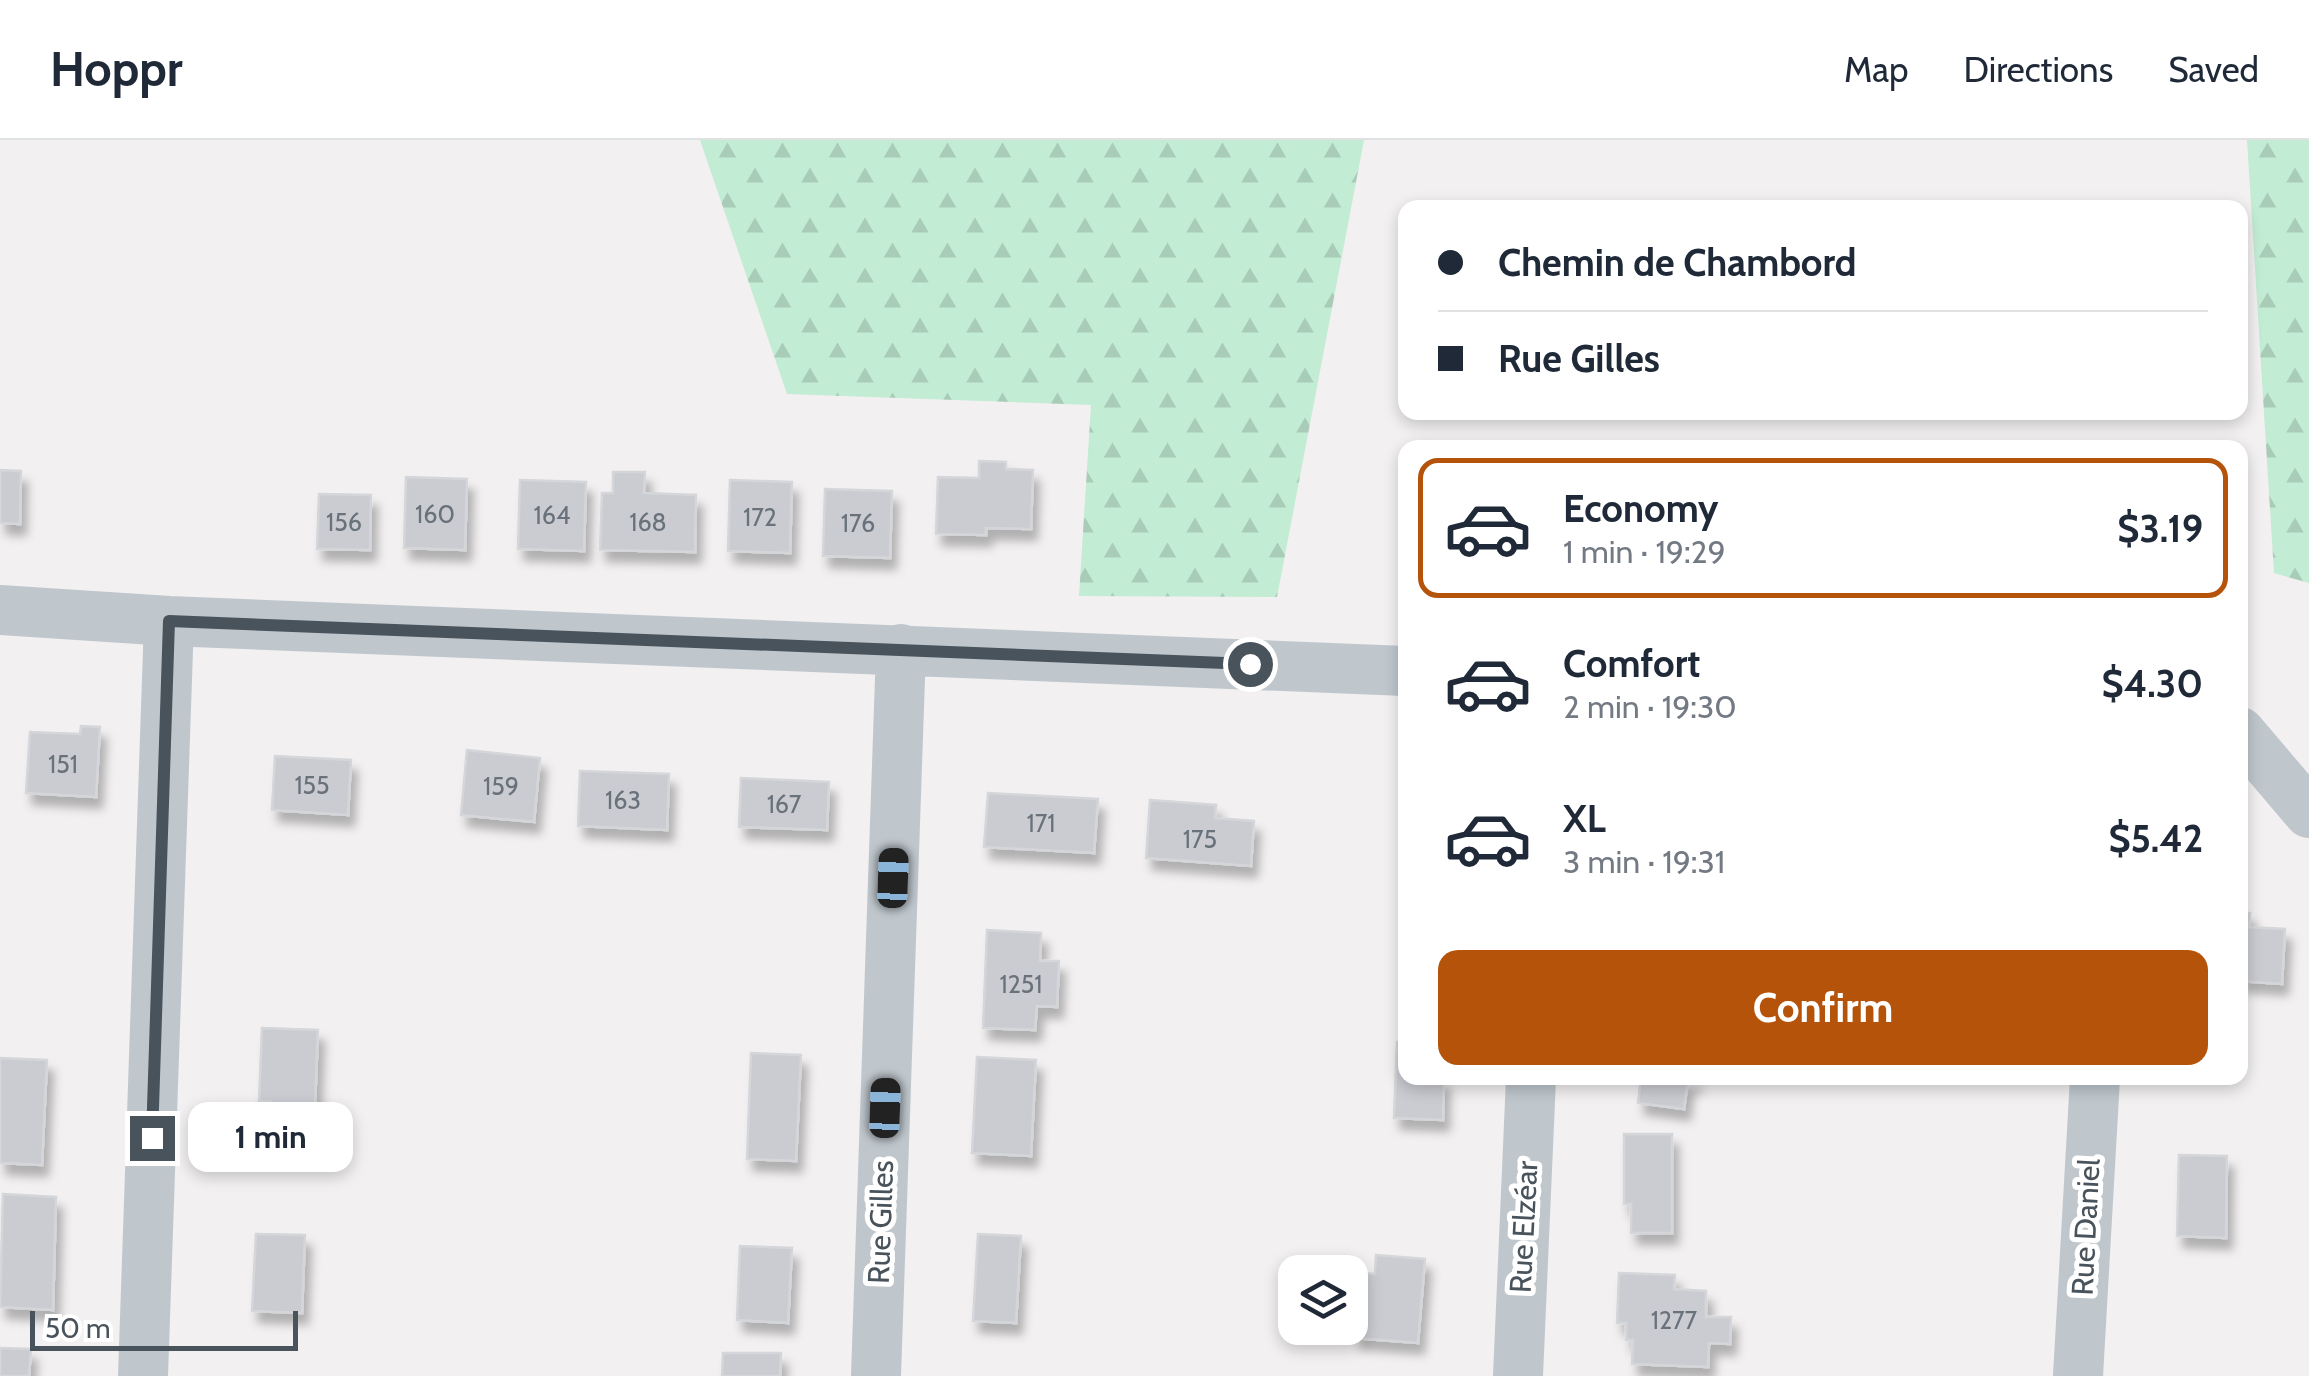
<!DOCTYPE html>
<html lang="en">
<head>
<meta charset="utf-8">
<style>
	:root { --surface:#fff; --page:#f6f6f7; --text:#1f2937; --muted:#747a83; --line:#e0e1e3; --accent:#b45309 }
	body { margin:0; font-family:Cabin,sans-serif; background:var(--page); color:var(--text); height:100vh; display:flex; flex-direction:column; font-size:38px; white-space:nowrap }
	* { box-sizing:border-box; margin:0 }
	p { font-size:32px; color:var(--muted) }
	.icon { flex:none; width:55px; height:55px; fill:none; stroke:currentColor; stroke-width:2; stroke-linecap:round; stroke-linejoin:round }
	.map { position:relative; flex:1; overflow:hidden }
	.side { position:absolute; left:1398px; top:300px; width:850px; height:645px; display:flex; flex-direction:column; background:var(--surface); border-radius:20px; box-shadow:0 5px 15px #0003 }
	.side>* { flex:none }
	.guide { position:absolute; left:1398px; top:60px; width:850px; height:220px; border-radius:20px; box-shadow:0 5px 15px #0003; display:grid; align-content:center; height:220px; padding:0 40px; background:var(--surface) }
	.controls { position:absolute; left:1278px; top:1115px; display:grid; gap:20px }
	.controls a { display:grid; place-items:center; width:90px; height:90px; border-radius:20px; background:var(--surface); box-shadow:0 5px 15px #0003; font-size:50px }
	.scale { position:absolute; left:30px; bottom:25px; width:268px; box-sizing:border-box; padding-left:10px; border:5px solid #49535c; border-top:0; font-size:28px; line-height:35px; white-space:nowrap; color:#49535c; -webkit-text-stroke:8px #fff; paint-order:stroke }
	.end { position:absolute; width:45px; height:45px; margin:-22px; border:12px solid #49535c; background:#fff; box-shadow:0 0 0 5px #fff }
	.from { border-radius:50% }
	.bubble { position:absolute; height:70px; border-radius:20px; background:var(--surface); box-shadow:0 5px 15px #0003; font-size:32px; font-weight:700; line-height:70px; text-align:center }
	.car { position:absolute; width:30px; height:60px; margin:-30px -15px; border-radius:12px; box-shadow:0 0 8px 2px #0007; background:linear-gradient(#222 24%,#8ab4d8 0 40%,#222 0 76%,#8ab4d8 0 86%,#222 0) }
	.guide b { display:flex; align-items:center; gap:35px; height:95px; font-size:38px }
	.guide b+b { border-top:2px solid var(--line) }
	.guide i { width:25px; height:25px; background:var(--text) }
	ul { padding:18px 0 0; list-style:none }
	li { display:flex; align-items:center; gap:30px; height:140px; margin:0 20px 15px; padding:0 20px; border:5px solid transparent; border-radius:20px }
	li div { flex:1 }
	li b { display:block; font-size:38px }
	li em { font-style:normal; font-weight:700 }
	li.selected { border-color:var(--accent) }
	li>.icon { width:90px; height:90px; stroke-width:1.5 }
	.cta { display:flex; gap:20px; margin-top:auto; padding:20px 40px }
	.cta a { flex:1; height:115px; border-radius:20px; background:var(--accent); color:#fff; font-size:40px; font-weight:700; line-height:115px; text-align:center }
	header { display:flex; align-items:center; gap:60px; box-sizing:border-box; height:140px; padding:0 50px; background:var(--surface); border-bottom:2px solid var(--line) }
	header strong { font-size:48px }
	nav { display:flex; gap:55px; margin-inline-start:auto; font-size:35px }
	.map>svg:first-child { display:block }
	.forest { fill:url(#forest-firs) }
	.building { fill:#caccd2; stroke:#d4d6da; stroke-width:2.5; filter:url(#shadow) }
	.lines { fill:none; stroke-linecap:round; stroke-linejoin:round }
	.minor { stroke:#bfc7cd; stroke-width:50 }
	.route { stroke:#49535c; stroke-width:12 }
	.labels { text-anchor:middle; stroke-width:10; stroke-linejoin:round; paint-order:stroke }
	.number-label { font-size:25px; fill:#69717a }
	.street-label { font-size:30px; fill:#49535c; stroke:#fff }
</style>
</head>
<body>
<header>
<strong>Hoppr</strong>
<nav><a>Map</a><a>Directions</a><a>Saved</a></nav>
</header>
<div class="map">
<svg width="2309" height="1236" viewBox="0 0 2309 1236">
	<defs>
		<pattern id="forest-firs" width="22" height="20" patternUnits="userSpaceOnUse" patternTransform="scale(2.5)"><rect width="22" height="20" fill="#c2ecd3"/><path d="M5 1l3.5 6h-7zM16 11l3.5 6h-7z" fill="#a8ccb8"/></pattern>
		<filter id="shadow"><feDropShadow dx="6" dy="11" stdDeviation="5" flood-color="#0004"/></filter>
	</defs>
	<rect width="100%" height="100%" fill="#f2f0f0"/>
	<path class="forest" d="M 700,0 L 1364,0 L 1277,457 L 1079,456 L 1091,265 L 787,254 Z
		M 2247,0 L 2309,0 L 2309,443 L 2274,433 Z"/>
	<path class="building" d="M 979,321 L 1006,322 L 1006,329 L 1033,330 L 1031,389 L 986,388 L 986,395 L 936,394 L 938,337 L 979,338 Z
		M 0,330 L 21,331 L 20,384 L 0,383 Z
		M 613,332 L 645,332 L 644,353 L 696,355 L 695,412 L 600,410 L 602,353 L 613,353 Z
		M 406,337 L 467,339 L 465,410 L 404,408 Z
		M 520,340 L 586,342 L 584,411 L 518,409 Z
		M 730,340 L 792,342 L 790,413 L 728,411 Z
		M 825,349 L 892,351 L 890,418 L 823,416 Z
		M 319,354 L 371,355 L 370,410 L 317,409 Z
		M 81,586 L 100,587 L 96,657 L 26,653 L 30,592 L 80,594 Z
		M 467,610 L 540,618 L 534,682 L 461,675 Z
		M 275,616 L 351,620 L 348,675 L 272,670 Z
		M 580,631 L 669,634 L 667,690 L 578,686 Z
		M 741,638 L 829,642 L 827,690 L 739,687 Z
		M 988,653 L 1098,659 L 1094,713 L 984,707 Z
		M 1150,660 L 1216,665 L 1215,678 L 1254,681 L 1251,726 L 1146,718 Z
		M 2240,772 L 2250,773 L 2249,787 L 2285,789 L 2282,844 L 2240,841 Z
		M 987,790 L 1041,793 L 1040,821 L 1059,821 L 1057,867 L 1037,866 L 1035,890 L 983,888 Z
		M 262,888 L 318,890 L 314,990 L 270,989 L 271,962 L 259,961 Z
		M 1397,902 L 1405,902 L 1405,938 L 1444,938 L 1443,980 L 1394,978 Z
		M 751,913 L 801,915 L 796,1021 L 747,1019 Z
		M 977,917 L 1036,920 L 1031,1016 L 972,1013 Z
		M 0,918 L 47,920 L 42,1025 L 0,1023 Z
		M 1641,938 L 1696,938 L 1696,941 L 1688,940 L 1684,969 L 1638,963 Z
		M 1624,994 L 1672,994 L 1672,1093 L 1631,1093 L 1631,1064 L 1624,1064 Z
		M 2179,1015 L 2227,1016 L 2226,1098 L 2177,1096 Z
		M 3,1054 L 56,1057 L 53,1170 L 0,1167 Z
		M 256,1094 L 305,1095 L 302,1173 L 252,1171 Z
		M 978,1094 L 1021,1096 L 1016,1183 L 973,1181 Z
		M 740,1106 L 792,1108 L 788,1183 L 737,1180 Z
		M 1376,1115 L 1425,1119 L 1418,1203 L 1354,1198 L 1360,1133 L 1375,1134 Z
		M 1619,1133 L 1675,1135 L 1674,1149 L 1706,1151 L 1706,1177 L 1731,1177 L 1730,1204 L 1709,1203 L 1708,1227 L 1632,1224 L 1633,1200 L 1626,1200 L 1626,1183 L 1617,1183 Z
		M 0,1208 L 31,1209 L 29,1236 L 0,1236 Z
		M 723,1213 L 781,1213 L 780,1236 L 722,1236 Z"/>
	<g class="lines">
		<path class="minor" d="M 0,470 L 169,481 L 1405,531
			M 2240,592 L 2309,673
			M 143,1236 L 169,481
			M 876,1236 L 901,509
			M 1518,1236 L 1531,938
			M 2078,1236 L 2095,938"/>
	</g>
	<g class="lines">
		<path class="route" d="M 152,998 L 169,481 L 1250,524"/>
	</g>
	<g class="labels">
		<g class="number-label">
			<text x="435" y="383">160</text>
			<text x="552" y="384">164</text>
			<text x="760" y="386">172</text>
			<text x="344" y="391">156</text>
			<text x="648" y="391">168</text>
			<text x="858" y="392">176</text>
			<text x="63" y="633">151</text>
			<text x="312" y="654">155</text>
			<text x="501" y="655">159</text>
			<text x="623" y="669">163</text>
			<text x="784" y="673">167</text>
			<text x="1041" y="692">171</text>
			<text x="1200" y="708">175</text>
			<text x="1021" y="853">1251</text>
			<text x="1674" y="1189">1277</text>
		</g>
		<g class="street-label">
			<text transform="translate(881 1082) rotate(-88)" y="10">Rue Gilles</text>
			<text transform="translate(1524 1087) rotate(-87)" y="10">Rue Elzéar</text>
			<text transform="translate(2086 1087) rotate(-87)" y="10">Rue Daniel</text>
		</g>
	</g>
</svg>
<div class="controls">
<a><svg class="icon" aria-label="layers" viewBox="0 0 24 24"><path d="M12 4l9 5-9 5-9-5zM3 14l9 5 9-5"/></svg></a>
</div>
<div class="scale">50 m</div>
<i class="end from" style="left:1250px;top:524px"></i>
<i class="end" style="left:152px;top:998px"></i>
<div class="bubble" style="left:188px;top:962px;width:165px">1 min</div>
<i class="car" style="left:893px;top:738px;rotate:2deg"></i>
<i class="car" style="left:885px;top:968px;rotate:2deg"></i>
<div class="guide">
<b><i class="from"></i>Chemin de Chambord</b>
<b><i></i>Rue Gilles</b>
</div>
<section class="side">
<ul>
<li class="selected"><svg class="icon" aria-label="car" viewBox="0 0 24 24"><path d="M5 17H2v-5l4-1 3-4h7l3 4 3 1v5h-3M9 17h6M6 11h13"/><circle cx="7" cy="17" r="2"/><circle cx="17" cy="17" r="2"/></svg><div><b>Economy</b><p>1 min · 19:29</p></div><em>$3.19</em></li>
<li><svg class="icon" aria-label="car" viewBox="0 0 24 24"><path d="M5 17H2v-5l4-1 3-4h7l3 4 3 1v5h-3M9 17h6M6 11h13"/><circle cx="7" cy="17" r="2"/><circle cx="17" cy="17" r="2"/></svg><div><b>Comfort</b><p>2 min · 19:30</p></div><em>$4.30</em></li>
<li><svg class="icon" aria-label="car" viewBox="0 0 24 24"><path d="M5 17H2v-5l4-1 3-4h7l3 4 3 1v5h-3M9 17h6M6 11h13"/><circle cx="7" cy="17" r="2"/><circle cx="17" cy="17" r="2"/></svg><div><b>XL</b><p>3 min · 19:31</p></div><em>$5.42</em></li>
</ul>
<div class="cta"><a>Confirm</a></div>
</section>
</div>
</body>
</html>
